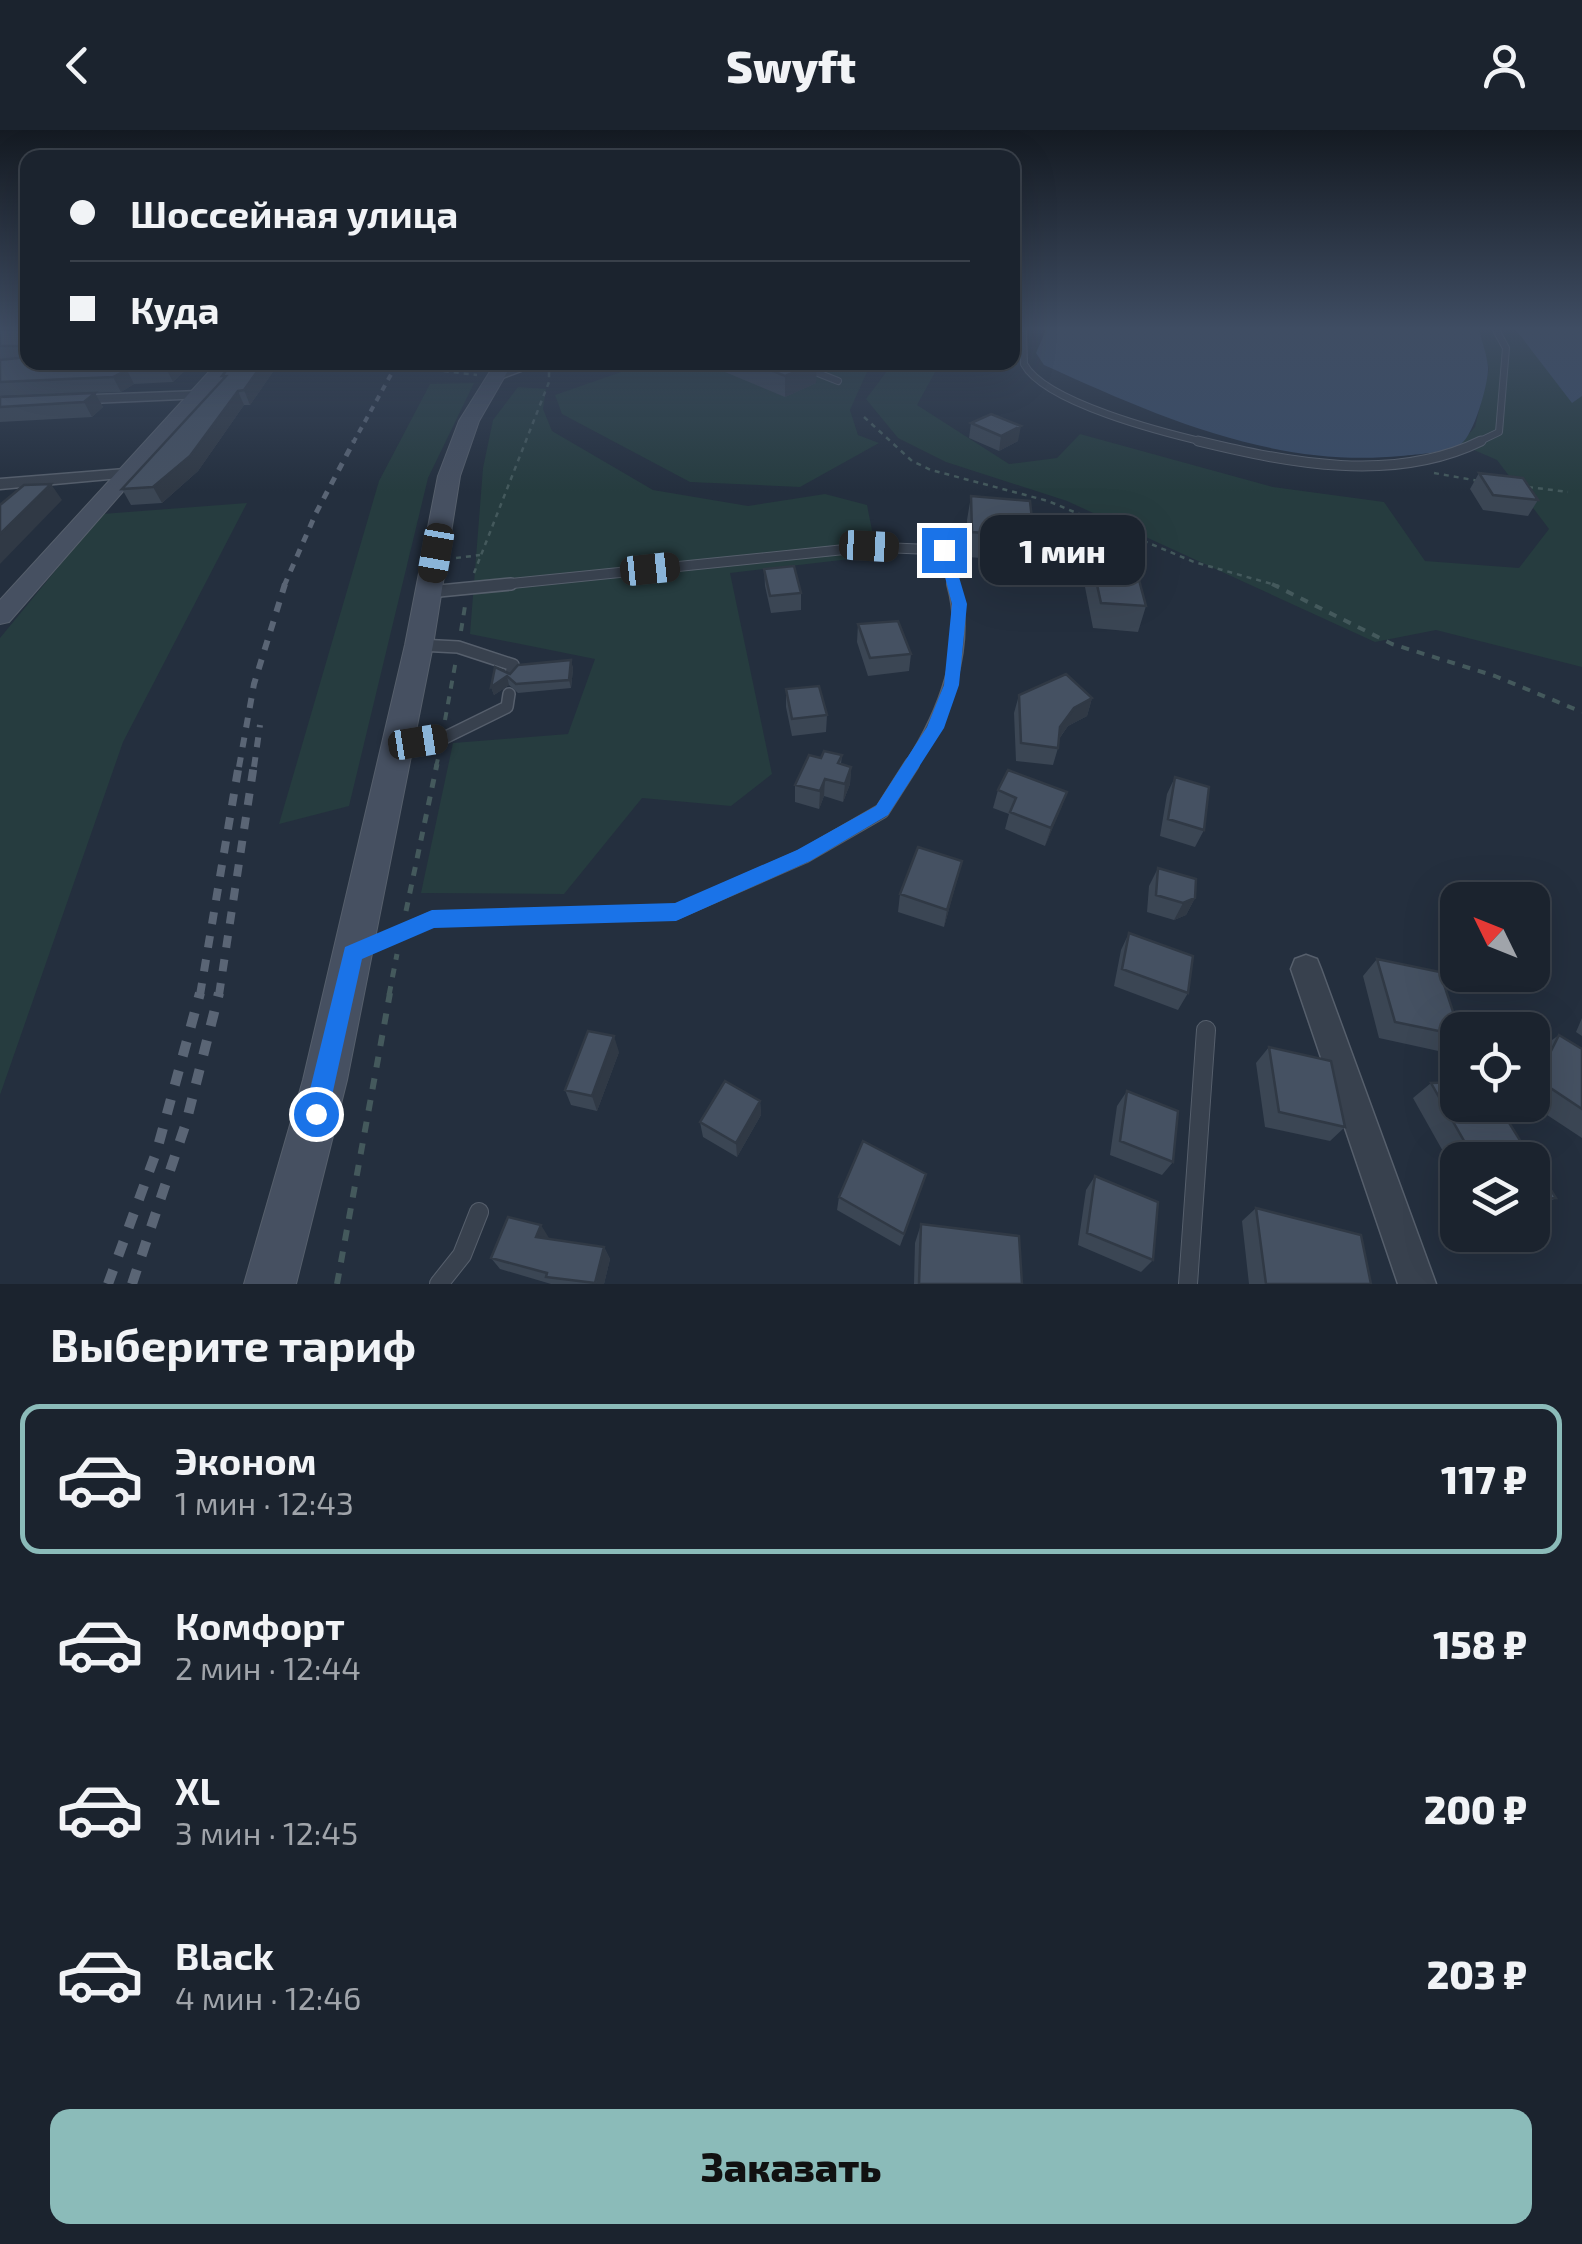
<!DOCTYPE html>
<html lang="ru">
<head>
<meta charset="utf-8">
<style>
	:root { --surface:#1b232e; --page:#242b36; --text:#f1f3f6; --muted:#a0a4aa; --line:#39404a; --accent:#8bbbb9 }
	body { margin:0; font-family:"Exo 2",sans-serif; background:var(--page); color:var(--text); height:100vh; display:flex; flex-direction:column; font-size:38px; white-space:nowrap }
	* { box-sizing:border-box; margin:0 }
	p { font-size:32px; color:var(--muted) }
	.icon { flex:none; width:55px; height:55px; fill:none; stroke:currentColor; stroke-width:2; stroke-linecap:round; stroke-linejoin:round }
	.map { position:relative; height:1154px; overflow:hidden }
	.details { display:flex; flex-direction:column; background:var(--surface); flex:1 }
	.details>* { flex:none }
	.top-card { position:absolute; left:20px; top:20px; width:1000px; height:220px; border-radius:20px; box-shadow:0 10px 40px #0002,0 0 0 2px var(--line); display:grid; align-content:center; height:220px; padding:0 50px; background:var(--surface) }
	.needle { width:65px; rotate:313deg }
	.buttons { position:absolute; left:1440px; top:752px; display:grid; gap:20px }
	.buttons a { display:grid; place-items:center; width:110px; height:110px; border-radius:20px; background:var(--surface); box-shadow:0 10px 40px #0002,0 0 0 2px var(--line); font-size:50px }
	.end { position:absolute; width:45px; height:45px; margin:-22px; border:12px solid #1a73e8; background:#fff; box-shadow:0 0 0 5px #fff }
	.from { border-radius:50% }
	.bubble { position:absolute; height:70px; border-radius:20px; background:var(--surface); box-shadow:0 10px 40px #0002,0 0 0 2px var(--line); font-size:32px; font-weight:800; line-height:70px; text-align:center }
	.car { position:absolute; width:30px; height:60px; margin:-30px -15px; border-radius:12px; box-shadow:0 0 8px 2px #0007; background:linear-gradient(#222 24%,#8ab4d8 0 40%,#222 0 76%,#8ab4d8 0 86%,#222 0) }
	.top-card b { display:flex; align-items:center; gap:35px; height:95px; font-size:38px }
	.top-card b+b { border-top:2px solid var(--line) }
	.top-card i { width:25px; height:25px; background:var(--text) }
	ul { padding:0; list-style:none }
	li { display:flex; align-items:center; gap:30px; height:150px; margin:0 20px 15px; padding:0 30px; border:5px solid transparent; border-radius:20px }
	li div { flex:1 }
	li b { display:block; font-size:38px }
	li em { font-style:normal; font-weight:800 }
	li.active { border-color:var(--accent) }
	li>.icon { width:90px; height:90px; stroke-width:1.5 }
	h2 { padding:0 50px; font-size:45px; line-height:120px }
	.action { display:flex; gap:20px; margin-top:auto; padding:20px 50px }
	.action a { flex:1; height:115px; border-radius:20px; background:var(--accent); color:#111; font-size:40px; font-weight:800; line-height:115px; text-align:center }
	header { display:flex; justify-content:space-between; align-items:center; height:130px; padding:0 50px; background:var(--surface); font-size:45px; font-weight:800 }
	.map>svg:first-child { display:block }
	.green { fill:#263c3f }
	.water { fill:#394c67 }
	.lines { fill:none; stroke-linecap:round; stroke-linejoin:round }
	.lane-far4-casing { stroke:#565f6c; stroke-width:8 }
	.lane-far3-casing { stroke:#565f6c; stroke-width:11 }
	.lane-far2-casing { stroke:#565f6c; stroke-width:14 }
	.lane-far1-casing { stroke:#565f6c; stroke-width:16 }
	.lane-casing { stroke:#565f6c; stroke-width:20 }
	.street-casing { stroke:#565f6c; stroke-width:3 }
	.secondary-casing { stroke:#565f6c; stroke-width:2 }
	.path-far3 { stroke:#44595c; stroke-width:2.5; stroke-dasharray:5 5; stroke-linecap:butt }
	.path-far2 { stroke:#44595c; stroke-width:4; stroke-dasharray:8 8; stroke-linecap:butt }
	.path-far1 { stroke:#44595c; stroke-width:5; stroke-dasharray:9 9; stroke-linecap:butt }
	.path { stroke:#44595c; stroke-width:6; stroke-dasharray:11 11; stroke-linecap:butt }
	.lane-far4 { stroke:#38414e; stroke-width:6 }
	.lane-far3 { stroke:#38414e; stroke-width:9 }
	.lane-far2 { stroke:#38414e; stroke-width:11 }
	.lane-far1 { stroke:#38414e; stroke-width:14 }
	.lane { stroke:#38414e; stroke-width:18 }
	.street { fill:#38414e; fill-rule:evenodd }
	.secondary { fill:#465061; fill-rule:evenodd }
	.rail-far4 { stroke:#5a6575; stroke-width:4; stroke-dasharray:6 6; stroke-linecap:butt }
	.rail-far3 { stroke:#5a6575; stroke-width:5; stroke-dasharray:8 8; stroke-linecap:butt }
	.rail-far2 { stroke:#5a6575; stroke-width:6; stroke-dasharray:10 10; stroke-linecap:butt }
	.rail-far1 { stroke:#5a6575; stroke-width:8; stroke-dasharray:12 12; stroke-linecap:butt }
	.rail { stroke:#5a6575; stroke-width:10; stroke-dasharray:15 15; stroke-linecap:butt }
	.wall { fill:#3b4654 }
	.shaded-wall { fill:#303945 }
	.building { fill:#455162; stroke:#303945; stroke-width:2.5 }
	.route { fill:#1a73e8 }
</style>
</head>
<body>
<header><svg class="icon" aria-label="back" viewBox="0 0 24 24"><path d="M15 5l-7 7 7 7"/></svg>Swyft<svg class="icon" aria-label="person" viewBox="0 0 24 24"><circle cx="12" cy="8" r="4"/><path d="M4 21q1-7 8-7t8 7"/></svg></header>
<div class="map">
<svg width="1582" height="1154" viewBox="0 0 1582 1154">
	<rect width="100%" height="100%" fill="#242f3e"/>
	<path class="green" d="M 1479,200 L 1582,200 L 1582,537 L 1436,500 L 1375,512 L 1067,371 L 946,332 L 898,308 L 866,269 L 893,233 L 940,233 L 917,275 L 1009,334 L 1057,328 L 1080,304 L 1273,357 L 1384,372 L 1425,431 L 1519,438 L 1549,399 L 1497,330 L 1460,314 L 1475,297 L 1489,239 Z
		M 647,233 L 871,233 L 850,280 L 858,305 L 879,313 L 800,357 L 690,352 L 562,284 L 555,265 Z
		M 474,253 L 428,348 L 349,676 L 279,694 L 379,351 L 430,254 Z
		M 518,257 L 546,259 L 543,279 L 552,301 L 653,360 L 748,376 L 825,364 L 867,375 L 873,405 L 850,429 L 730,443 L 772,644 L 731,676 L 642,668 L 564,764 L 421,763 L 453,613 L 568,604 L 595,529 L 470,504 L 483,338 L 493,290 Z
		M 247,373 L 123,612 L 0,965 L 0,508 L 102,384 Z"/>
	<path class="water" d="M 1046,200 L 1479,200 C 1482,211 1487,225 1488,237 C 1489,252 1474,305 1461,314 C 1446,323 1419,324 1401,326 C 1273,338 1159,287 1044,235 L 1036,223 Z
		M 1516,200 L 1582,200 L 1582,266 L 1572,273 Z"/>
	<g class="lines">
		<defs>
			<path id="lane-far4" d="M 1023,200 L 1024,234 C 1045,273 1165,303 1208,313
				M 790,232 L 838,251
				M 1476,313 L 1499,302 L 1506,218 L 1496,200"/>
			<path id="lane-far3" d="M 1198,311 C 1289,333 1393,354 1481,311
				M 487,456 L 869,417 L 944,420 L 954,456"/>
			<path id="lane-far2" d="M 429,462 L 511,454
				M 419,515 L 458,517 L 513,535 L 511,544
				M 399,616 L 442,609 L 507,577 L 509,564
				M 910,637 C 944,584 971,517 953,454"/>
			<path id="lane-far1" d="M 361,820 L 432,789 L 676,782 L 804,726 L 882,681 L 912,634"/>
			<path id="lane" d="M 439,1154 L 462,1125 L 479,1082
				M 1188,1154 L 1206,900"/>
			<path id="street" d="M 525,232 L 545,232 L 497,250 L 490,246 Z
				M 199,261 L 204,262 L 204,268 L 68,274 L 61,270 L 68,266 Z
				M 125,339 L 131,341 L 131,347 L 0,359 L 0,349 Z
				M 1306,825 L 1317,829 L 1321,839 L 1436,1154 L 1398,1154 L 1291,839 L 1295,829 Z"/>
			<path id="secondary" d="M 218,232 L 236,232 L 9,492 L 0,494 L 0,470 Z
				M 496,232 L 513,232 L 479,291 L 460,346 L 433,515 L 347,950 L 296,1154 L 244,1154 L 303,950 L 405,515 L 438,346 L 459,291 Z"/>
		</defs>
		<use href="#lane-far4" class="lane-far4-casing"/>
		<use href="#lane-far3" class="lane-far3-casing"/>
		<use href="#lane-far2" class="lane-far2-casing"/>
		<use href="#lane-far1" class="lane-far1-casing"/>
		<use href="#lane" class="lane-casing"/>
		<use href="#street" class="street-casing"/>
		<use href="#secondary" class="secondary-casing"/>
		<path class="path-far3" d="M 416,232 L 427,239 L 477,245
			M 864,287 L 912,331 L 931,340 L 1048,371 L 1194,432 L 1279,456
			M 1434,343 L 1479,351
			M 1528,357 L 1568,362
			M 456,428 L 480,425
			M 474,443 L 549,252 L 549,241"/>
		<path class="path-far2" d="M 1272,454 L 1392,514 L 1495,546 L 1582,582
			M 461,501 L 465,476
			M 445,590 L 456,530
			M 436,637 L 439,624"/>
		<path class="path-far1" d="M 406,781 L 437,634
			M 389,865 L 397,824"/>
		<path class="path" d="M 337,1154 L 390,863"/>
		<use href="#lane-far4" class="lane-far4"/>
		<use href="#lane-far3" class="lane-far3"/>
		<use href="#lane-far2" class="lane-far2"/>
		<use href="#lane-far1" class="lane-far1"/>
		<use href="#lane" class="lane"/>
		<use href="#street" class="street"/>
		<use href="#secondary" class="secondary"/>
		<path class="rail-far4" d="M 353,313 L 398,232"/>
		<path class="rail-far3" d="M 284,456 L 316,383 L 354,311"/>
		<path class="rail-far2" d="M 239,637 L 254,554 L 285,454
			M 254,637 L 260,595"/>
		<path class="rail-far1" d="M 200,865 L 239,634
			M 219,865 L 254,634"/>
		<path class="rail" d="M 108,1154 L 157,1020 L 200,863
			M 132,1154 L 186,993 L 219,863"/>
	</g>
	<path class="wall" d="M 0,200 L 28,200 L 28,232 L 194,232 L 173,252 L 134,254 L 121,262 L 0,266 L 0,230 L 8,229 L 0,229 Z
		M 724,232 L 817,233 L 816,253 L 785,267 L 725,242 Z
		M 277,236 L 250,275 L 244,275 L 198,341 L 162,373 L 131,375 L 122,359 L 223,249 L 222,246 Z
		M 95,263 L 103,277 L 92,287 L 0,292 L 0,267 Z
		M 971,293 L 1018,311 L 999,321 L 969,308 Z
		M 1479,343 L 1538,370 L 1528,386 L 1483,380 L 1470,359 Z
		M 971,366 L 1034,407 L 1029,432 L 968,427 L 967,390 Z
		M 1072,404 L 1105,423 L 1146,476 L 1138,502 L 1093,498 L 1084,452 L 1069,451 L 1066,429 Z
		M 764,439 L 801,463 L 801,480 L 771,483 L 765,456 Z
		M 858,494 L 911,524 L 909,541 L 868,546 L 857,512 Z
		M 571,530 L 573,539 L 571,558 L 518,563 L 509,555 L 494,565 L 491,557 L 510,544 Z
		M 786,559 L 827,585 L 826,602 L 792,606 L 786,577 Z
		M 1019,565 L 1092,568 L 1087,586 L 1068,596 L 1059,609 L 1058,618 L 1053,635 L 1016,631 L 1014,583 Z
		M 842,625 L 841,634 L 851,637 L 850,654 L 843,672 L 824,666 L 819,679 L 795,672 L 795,655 L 821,628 Z
		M 1175,647 L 1204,700 L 1195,717 L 1160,706 L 1167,664 Z
		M 998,660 L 1067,662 L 1045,716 L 1005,699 L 1009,684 L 993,678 Z
		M 962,731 L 944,797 L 898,782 L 900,764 Z
		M 1158,738 L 1195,768 L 1186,785 L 1174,790 L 1147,782 L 1149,756 Z
		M 1129,803 L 1188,863 L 1178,880 L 1114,856 L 1121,820 Z
		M 1377,829 L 1458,900 L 1458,909 L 1443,922 L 1379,908 L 1363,846 Z
		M 1582,888 L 1582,906 L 1576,902 Z
		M 1559,905 L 1582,919 L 1582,1008 L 1532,975 L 1532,932 L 1538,920 Z
		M 1269,917 L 1345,997 L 1330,1011 L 1265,997 L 1256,933 Z
		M 619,922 L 597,981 L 571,975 L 565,960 Z
		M 1458,952 L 1458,975 L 1498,975 L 1556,1068 L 1532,1081 L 1532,1030 L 1458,1030 L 1458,1048 L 1413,968 L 1431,953 Z
		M 1127,961 L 1173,1032 L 1162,1045 L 1110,1025 L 1117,976 Z
		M 760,971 L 761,985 L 737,1027 L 703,1007 L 700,992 Z
		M 1095,1046 L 1153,1130 L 1141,1142 L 1078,1115 L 1086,1060 Z
		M 922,1057 L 900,1116 L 837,1080 L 839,1067 Z
		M 1256,1078 L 1371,1154 L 1249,1154 L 1242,1091 Z
		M 921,1094 L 1022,1154 L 914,1154 L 915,1113 Z
		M 549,1108 L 548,1109 L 604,1117 L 610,1129 L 604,1154 L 551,1154 L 500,1139 L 491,1128 Z"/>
	<path class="shaded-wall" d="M 173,232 L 194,232 L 173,252 L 166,238 Z
		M 264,232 L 275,232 L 277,236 L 250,275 L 244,260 Z
		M 817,233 L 816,253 L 785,267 L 785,246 Z
		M 127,240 L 134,254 L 121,262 L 113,247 Z
		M 238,261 L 244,275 L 198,341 L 162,373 L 153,357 Z
		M 95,263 L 103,277 L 92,287 L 84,272 Z
		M 1021,296 L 1018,311 L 999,321 L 1001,306 Z
		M 51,354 L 62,370 L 0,434 L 0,404 Z
		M 571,530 L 573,539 L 571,558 L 569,550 Z
		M 507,546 L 509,555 L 494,565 L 491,557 Z
		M 1092,568 L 1087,586 L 1068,596 L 1055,614 L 1060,597 L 1074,578 Z
		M 851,637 L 850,654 L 843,672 L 845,654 Z
		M 825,649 L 824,666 L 819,679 L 820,661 Z
		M 1067,662 L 1061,679 L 1045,716 L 1051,698 Z
		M 962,731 L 958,748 L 944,797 L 947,780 Z
		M 1195,768 L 1186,785 L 1174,790 L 1183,773 Z
		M 614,906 L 619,922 L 597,981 L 592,966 Z
		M 760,971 L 761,985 L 737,1027 L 736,1013 Z
		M 541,1095 L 549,1108 L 544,1120 L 536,1107 Z
		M 604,1117 L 610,1129 L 604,1154 L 596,1154 Z"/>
	<path class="building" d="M 0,200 L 28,200 L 28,216 L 0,216 Z
		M 28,227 L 28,232 L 173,232 L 166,238 L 127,240 L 113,247 L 0,252 L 0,230 Z
		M 233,232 L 264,232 L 244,260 L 238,261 L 190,326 L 153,357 L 122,359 L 226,246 L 222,246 Z
		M 751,232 L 816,232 L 817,233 L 785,246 Z
		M 95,263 L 84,272 L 0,277 L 0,267 Z
		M 991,284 L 1021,296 L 1001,306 L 971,293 Z
		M 1479,343 L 1523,348 L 1538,370 L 1493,365 Z
		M 51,354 L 0,404 L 0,375 L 24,355 Z
		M 971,366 L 1030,371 L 1034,407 L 972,402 Z
		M 1072,404 L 1101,406 L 1105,423 L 1132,424 L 1146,476 L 1101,473 L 1091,427 L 1076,426 Z
		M 794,436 L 801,463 L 770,466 L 764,439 Z
		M 898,491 L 911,524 L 870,528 L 858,494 Z
		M 571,530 L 569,550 L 516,554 L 507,546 L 491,557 L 495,537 L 510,544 L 518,535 Z
		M 1066,544 L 1092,568 L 1074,578 L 1060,597 L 1058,618 L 1021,613 L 1019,565 Z
		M 819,556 L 827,585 L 792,589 L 786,559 Z
		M 824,621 L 842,625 L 838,633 L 851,637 L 845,654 L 825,649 L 820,661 L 795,655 L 809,625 L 821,628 Z
		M 1008,640 L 1067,662 L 1051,698 L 1010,682 L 1016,668 L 998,660 Z
		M 1175,647 L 1209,657 L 1204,700 L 1168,689 Z
		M 918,717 L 962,731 L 947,780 L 900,764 Z
		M 1158,738 L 1196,749 L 1195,768 L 1183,773 L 1156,765 Z
		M 1129,803 L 1193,826 L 1188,863 L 1122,839 Z
		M 1377,829 L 1440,842 L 1459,900 L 1458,900 L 1458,905 L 1395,892 Z
		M 588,901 L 614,906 L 592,966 L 565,960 Z
		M 1559,905 L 1582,919 L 1582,979 L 1537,949 Z
		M 1269,917 L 1331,931 L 1345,997 L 1279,982 Z
		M 725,951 L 760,971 L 736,1013 L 700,992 Z
		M 1458,952 L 1458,975 L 1498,975 L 1556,1068 L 1532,1069 L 1532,1030 L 1475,1030 L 1431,953 Z
		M 1127,961 L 1178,981 L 1173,1032 L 1120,1011 Z
		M 863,1011 L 926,1044 L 904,1104 L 839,1067 Z
		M 1095,1046 L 1158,1072 L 1153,1130 L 1087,1103 Z
		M 1256,1078 L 1361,1105 L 1371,1154 L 1266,1154 Z
		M 508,1087 L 541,1095 L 536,1107 L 604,1117 L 595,1153 L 546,1147 L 547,1143 L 491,1128 Z
		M 921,1094 L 1019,1106 L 1022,1154 L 919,1154 Z"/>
	<linearGradient id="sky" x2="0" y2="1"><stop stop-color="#141a22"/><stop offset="0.55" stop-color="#3f4d63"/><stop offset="1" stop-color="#3f4d63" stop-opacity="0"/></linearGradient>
	<rect width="1582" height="361" fill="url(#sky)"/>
	<path class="route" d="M 944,416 L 951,420 L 967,474 L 959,555 L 944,598 L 888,685 L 810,731 L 676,791 L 434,798 L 362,829 L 328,984 L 325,992 L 316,996 L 307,992 L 304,984 L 345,817 L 432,780 L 675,773 L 797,720 L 876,676 L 927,597 L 944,555 L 952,474 L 938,420 Z"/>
</svg>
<div class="buttons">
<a><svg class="needle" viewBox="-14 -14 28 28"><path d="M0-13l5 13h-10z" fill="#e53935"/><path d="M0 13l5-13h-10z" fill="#a0a4aa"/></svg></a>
<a><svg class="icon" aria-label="locate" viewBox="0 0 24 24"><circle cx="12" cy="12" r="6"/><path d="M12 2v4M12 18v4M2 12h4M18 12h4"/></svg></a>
<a><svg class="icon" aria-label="layers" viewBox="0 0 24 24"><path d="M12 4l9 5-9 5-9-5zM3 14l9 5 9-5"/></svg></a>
</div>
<i class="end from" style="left:316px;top:984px"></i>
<i class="end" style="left:944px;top:420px"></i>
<div class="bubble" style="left:980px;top:385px;width:165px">1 мин</div>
<i class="car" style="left:869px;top:416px;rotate:93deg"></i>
<i class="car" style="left:436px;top:423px;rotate:190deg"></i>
<i class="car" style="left:650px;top:439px;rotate:84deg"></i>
<i class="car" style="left:418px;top:612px;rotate:81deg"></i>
<div class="top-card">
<b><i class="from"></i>Шоссейная улица</b>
<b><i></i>Куда</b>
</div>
</div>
<section class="details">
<h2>Выберите тариф</h2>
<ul>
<li class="active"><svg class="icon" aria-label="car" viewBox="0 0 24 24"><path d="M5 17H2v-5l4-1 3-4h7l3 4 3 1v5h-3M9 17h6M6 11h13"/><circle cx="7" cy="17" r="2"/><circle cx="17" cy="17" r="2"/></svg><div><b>Эконом</b><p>1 мин · 12:43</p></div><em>117 ₽</em></li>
<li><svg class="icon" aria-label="car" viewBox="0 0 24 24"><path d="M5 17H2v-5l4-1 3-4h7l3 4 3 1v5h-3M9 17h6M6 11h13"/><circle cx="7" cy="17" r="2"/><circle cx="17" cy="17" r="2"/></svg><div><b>Комфорт</b><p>2 мин · 12:44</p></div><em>158 ₽</em></li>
<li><svg class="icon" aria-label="car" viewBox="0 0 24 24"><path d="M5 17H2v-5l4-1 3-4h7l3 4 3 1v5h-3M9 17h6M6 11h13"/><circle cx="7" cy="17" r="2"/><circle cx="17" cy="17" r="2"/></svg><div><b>XL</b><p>3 мин · 12:45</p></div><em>200 ₽</em></li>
<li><svg class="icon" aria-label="car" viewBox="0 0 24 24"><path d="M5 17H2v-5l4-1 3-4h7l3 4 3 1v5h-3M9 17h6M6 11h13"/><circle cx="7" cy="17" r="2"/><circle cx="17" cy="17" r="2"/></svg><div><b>Black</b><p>4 мин · 12:46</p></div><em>203 ₽</em></li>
</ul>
<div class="action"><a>Заказать</a></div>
</section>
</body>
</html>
